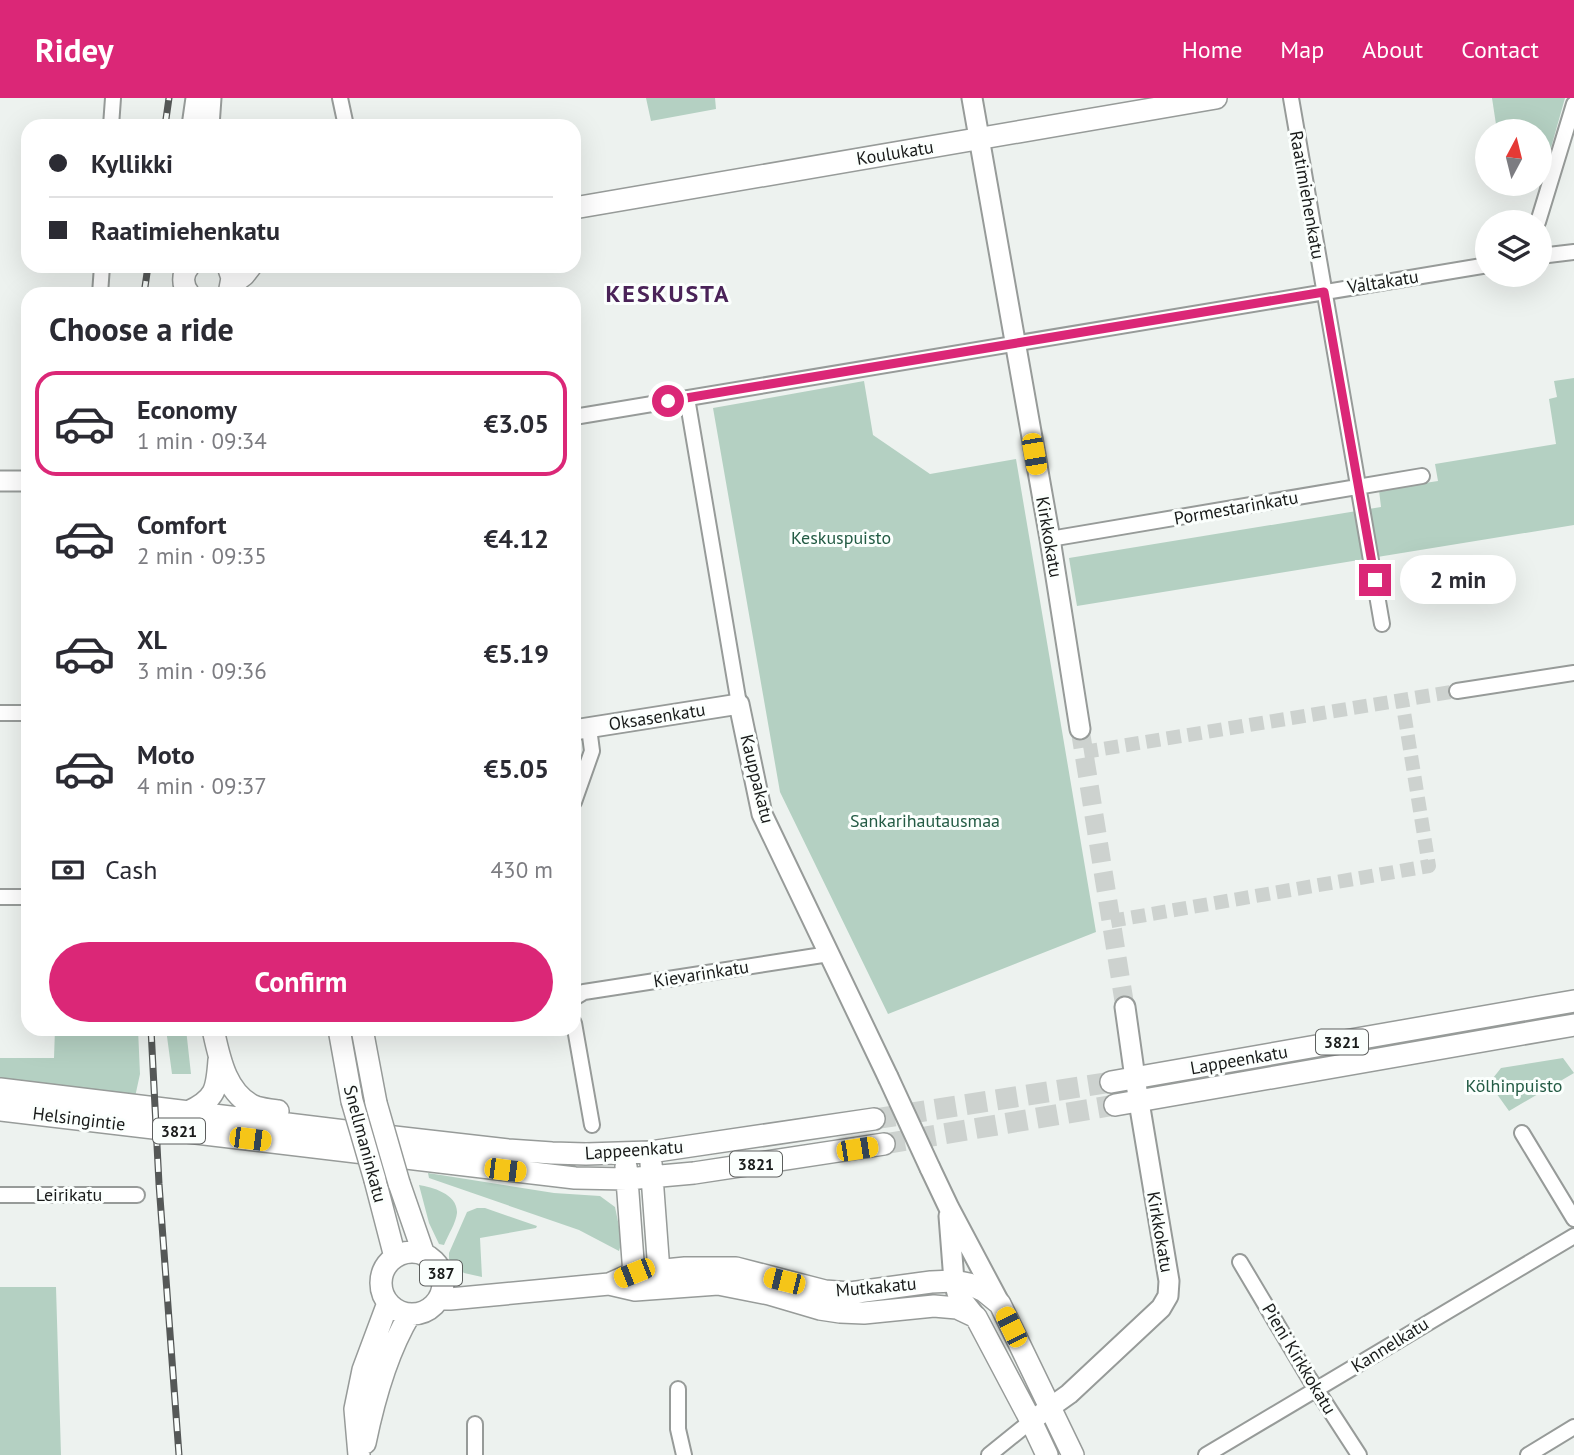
<!DOCTYPE html>
<html lang="en">
<head>
<meta charset="utf-8">
<style>
	:root { --surface:#fff; --page:#f2f2f3; --text:#2b2b33; --muted:#7c7c81; --line:#e1e1e2; --accent:#db2777 }
	body { margin:0; font-family:"PT Sans",sans-serif; background:var(--page); color:var(--text); height:100vh; display:flex; flex-direction:column; font-size:26px; white-space:nowrap }
	* { box-sizing:border-box; margin:0 }
	p { font-size:23px; color:var(--muted) }
	.icon { flex:none; width:38px; height:38px; fill:none; stroke:currentColor; stroke-width:2; stroke-linecap:round; stroke-linejoin:round }
	.map { position:relative; flex:1; overflow:hidden }
	.sheet { position:absolute; left:21px; top:189px; width:560px; height:749px; display:flex; flex-direction:column; background:var(--surface); border-radius:21px; box-shadow:0 7px 28px #0002 }
	.sheet>* { flex:none }
	.hud { position:absolute; left:21px; top:21px; width:560px; height:154px; border-radius:21px; box-shadow:0 7px 28px #0002; display:grid; align-content:center; height:154px; padding:0 28px; background:var(--surface) }
	.needle { width:46px; rotate:7deg }
	.buttons { position:absolute; left:1475px; top:21px; display:grid; gap:14px }
	.buttons a { display:grid; place-items:center; width:77px; height:77px; border-radius:50%; background:var(--surface); box-shadow:0 7px 28px #0002; font-size:35px }
	.end { position:absolute; width:32px; height:32px; margin:-16px; border:9px solid #db2777; background:#fff; box-shadow:0 0 0 4px #fff }
	.from { border-radius:50% }
	.bubble { position:absolute; height:49px; border-radius:24px; background:var(--surface); box-shadow:0 7px 28px #0002; font-size:23px; font-weight:600; line-height:49px; text-align:center }
	.car { position:absolute; width:21px; height:42px; margin:-21px -10px; border-radius:9px; box-shadow:0 0 5px 2px #0007; background:linear-gradient(#f5c518 24%,#345 0 40%,#f5c518 0 76%,#345 0 86%,#f5c518 0) }
	.hud b { display:flex; align-items:center; gap:24px; height:66px; font-size:26px }
	.hud b+b { border-top:2px solid var(--line) }
	.hud i { width:18px; height:18px; background:var(--text) }
	ul { padding:0; list-style:none }
	li { display:flex; align-items:center; gap:21px; height:105px; margin:0 14px 10px; padding:0 14px; border:4px solid transparent; border-radius:21px }
	li div { flex:1 }
	li b { display:block; font-size:26px }
	li em { font-style:normal; font-weight:600 }
	li.active { border-color:var(--accent) }
	li>.icon { width:63px; height:63px; stroke-width:1.5 }
	h2 { padding:0 28px; font-size:32px; line-height:84px }
	.pay { display:flex; align-items:center; gap:18px; height:77px; padding:0 28px; font-size:26px }
	.pay p { margin-inline-start:auto }
	.cta { display:flex; gap:14px; margin-top:auto; padding:14px 28px }
	.cta a { flex:1; height:80px; border-radius:42px; background:var(--accent); color:#fff; font-size:28px; font-weight:600; line-height:80px; text-align:center }
	header { display:flex; align-items:center; gap:42px; box-sizing:border-box; height:98px; padding:0 35px; background:var(--accent); color:#fff }
	header strong { font-size:33px }
	nav { display:flex; gap:38px; margin-inline-start:auto; font-size:24px }
	.map>svg:first-child { display:block }
	.green { fill:#b4d0c2 }
	.lines { fill:none; stroke-linecap:round; stroke-linejoin:round }
	.street-tunnel { stroke:#cdd2cf; stroke-width:14; stroke-dasharray:14 7; stroke-linecap:butt }
	.secondary-tunnel { stroke:#cdd2cf; stroke-width:19; stroke-dasharray:19 10; stroke-linecap:butt }
	.primary-tunnel { stroke:#cdd2cf; stroke-width:21; stroke-dasharray:21 10; stroke-linecap:butt }
	.street-casing { stroke:#979b99; stroke-width:18 }
	.secondary-casing { stroke:#979b99; stroke-width:23 }
	.primary-casing { stroke:#979b99; stroke-width:24 }
	.street { stroke:#fff; stroke-width:14 }
	.secondary { stroke:#fff; stroke-width:19 }
	.primary { stroke:#fff; stroke-width:21 }
	.rail-casing { stroke:#555857; stroke-width:7 }
	.rail { stroke:#fbfffd; stroke-width:4.5; stroke-dasharray:13; stroke-linecap:butt }
	.secondary-bridge-casing { stroke:#979b99; stroke-width:23; stroke-linecap:butt }
	.primary-bridge-casing { stroke:#979b99; stroke-width:24; stroke-linecap:butt }
	.secondary-bridge { stroke:#fff; stroke-width:19 }
	.primary-bridge { stroke:#fff; stroke-width:21 }
	.route { stroke:#db2777; stroke-width:9 }
	.labels { text-anchor:middle; stroke-width:6; stroke-linejoin:round; paint-order:stroke }
	.shield { fill:#fbfffd; stroke:#5d5f5e; stroke-width:2 }
	.shield-label { font-size:16px; font-weight:bold; fill:#191b1a }
	.street-label { font-size:18px; fill:#191b1a; stroke:#fbfffd }
	.park-label { font-size:18px; fill:#235b44; stroke:#fbfffd }
	.district-label { font-size:24px; font-weight:bold; letter-spacing:2px; fill:#4a2358; stroke:#fbfffd }
</style>
</head>
<body>
<header>
<strong>Ridey</strong>
<nav><a>Home</a><a>Map</a><a>About</a><a>Contact</a></nav>
</header>
<div class="map">
<svg width="1574" height="1357" viewBox="0 0 1574 1357">
	<rect width="100%" height="100%" fill="#edf2ef"/>
	<path class="green" d="M 646,0 L 715,0 L 716,11 L 651,23 Z
		M 1492,0 L 1565,0 L 1547,64 L 1540,62 L 1540,33 L 1497,33 Z
		M 1574,280 L 1574,427 L 1077,508 L 1069,460 L 1381,409 L 1379,392 L 1438,383 L 1435,366 L 1556,346 L 1549,301 L 1557,299 L 1554,283 Z
		M 864,283 L 873,337 L 930,376 L 1016,361 L 1096,834 L 888,916 L 780,694 L 713,310 Z
		M 55,931 L 138,931 L 140,976 L 135,999 L 0,982 L 0,960 L 54,960 Z
		M 166,931 L 186,931 L 191,976 L 172,976 Z
		M 1563,960 L 1574,975 L 1509,1013 L 1489,985 L 1501,970 Z
		M 428,1075 L 554,1095 L 600,1098 L 615,1109 L 622,1143 L 619,1153 L 579,1132 L 429,1080 Z
		M 419,1087 C 432,1089 458,1096 457,1115 C 456,1125 448,1137 444,1147 L 439,1146 L 429,1125 Z
		M 477,1110 L 485,1110 L 537,1128 L 536,1130 L 480,1140 L 482,1179 L 464,1175 L 449,1161 L 449,1155 L 467,1114 Z
		M 0,1189 L 56,1189 L 61,1357 L 0,1357 Z"/>
	<g class="lines">
		<path class="street-tunnel" d="M 1084,654 L 1457,593
			M 1111,823 L 1429,768 L 1402,602"/>
		<path class="secondary-tunnel" d="M 1080,631 L 1125,909"/>
		<path class="primary-tunnel" d="M 874,1021 L 1111,984
			M 884,1046 L 1115,1007"/>
		<defs>
			<path id="street" d="M 340,0 L 346,28
				M 1291,0 L 1382,526
				M 111,28 L 113,0
				M 1538,124 L 1574,6
				M 1540,158 L 1574,154
				M 100,196 L 102,168
				M 687,300 L 739,606
				M 574,319 L 1488,167
				M 1050,441 L 1422,378
				M 1457,593 L 1574,575
				M 0,615 L 28,615
				M 574,704 L 592,653 L 589,630
				M 0,799 L 28,799
				M 574,900 L 584,894 L 829,856
				M 574,925 L 592,1027
				M 1522,1035 L 1574,1121
				M 0,1097 L 137,1097
				M 1240,1164 L 1309,1280 L 1359,1357
				M 678,1291 L 678,1331 L 684,1357
				M 475,1326 L 475,1357
				M 989,1357 L 1031,1323
				M 1206,1357 C 1329,1285 1451,1210 1574,1138
				M 1528,1357 L 1574,1329"/>
			<path id="secondary" d="M 972,0 L 1050,441 L 1080,631
				M 192,28 L 196,0
				M 209,28 L 211,0
				M 0,383 L 28,383
				M 574,632 L 739,606 L 762,716 L 888,979
				M 930,1070 L 949,1110 L 1000,1206
				M 949,1118 L 954,1183 L 957,1195 L 976,1219
				M 1031,1323 L 1069,1296 L 1161,1210 L 1168,1198 L 1169,1183 L 1135,980 L 1125,909"/>
			<path id="primary" d="M 574,110 L 1216,0
				M 228,168 L 232,180 L 229,196
				M 232,186 L 244,177 L 251,168
				M 189,196 C 182,187 182,176 189,168
				M 213,931 C 219,959 226,997 256,1009 C 263,1011 271,1012 278,1013
				M 339,931 L 352,1003
				M 362,931 L 376,1005
				M 1111,984 L 1574,903
				M 0,991 L 394,1039 L 508,1052 L 552,1055 L 586,1056 L 650,1054 L 874,1021
				M 1115,1007 L 1574,927
				M 0,1012 L 575,1080 L 627,1081 L 694,1075 L 884,1046
				M 188,1014 C 216,1001 217,991 219,962
				M 651,1065 L 660,1187
				M 626,1068 L 635,1190
				M 375,1082 L 395,1159
				M 399,1085 L 424,1157
				M381 1185a31 31 0 1 1 62 0a31 31 0 1 1-62 0Z
				M 609,1186 L 634,1175 L 685,1170 L 736,1170 L 825,1193 L 850,1195 L 931,1184 L 954,1183 L 969,1186 L 984,1193 L 1000,1206 L 1073,1357
				M 440,1200 L 450,1201 L 609,1186 L 635,1192 L 718,1186 L 769,1196 L 820,1211 L 840,1214 L 864,1215 L 934,1208 L 957,1210 L 976,1219 L 1031,1323 L 1047,1357
				M 365,1345 C 374,1301 387,1254 410,1216
				M 359,1357 L 355,1311 L 363,1272 L 388,1205"/>
		</defs>
		<use href="#street" class="street-casing"/>
		<use href="#secondary" class="secondary-casing"/>
		<use href="#primary" class="primary-casing"/>
		<use href="#street" class="street"/>
		<use href="#secondary" class="secondary"/>
		<use href="#primary" class="primary"/>
		<defs>
			<path id="rail" d="M 165,28 L 169,0
				M 144,196 L 148,168
				M 151,931 L 159,1086 L 179,1357"/>
		</defs>
		<use href="#rail" class="rail-casing"/>
		<use href="#rail" class="rail"/>
		<defs>
			<path id="secondary-bridge" d="M 888,979 L 930,1070"/>
			<path id="primary-bridge" d="M 352,1003 L 375,1082
				M 376,1005 L 399,1085"/>
		</defs>
		<use href="#secondary-bridge" class="secondary-bridge-casing"/>
		<use href="#primary-bridge" class="primary-bridge-casing"/>
		<use href="#secondary-bridge" class="secondary-bridge"/>
		<use href="#primary-bridge" class="primary-bridge"/>
	</g>
	<g class="lines">
		<path class="route" d="M 668,303 L 1324,194 L 1375,482"/>
	</g>
	<g class="labels">
		<g class="shield">
			<rect x="1316" y="931.5" width="52" height="25" rx="5"/>
			<rect x="153" y="1020.5" width="52" height="25" rx="5"/>
			<rect x="730" y="1053.5" width="52" height="25" rx="5"/>
			<rect x="420" y="1162.5" width="42" height="25" rx="5"/>
		</g>
		<g class="shield-label">
			<text x="1342" y="950">3821</text>
			<text x="179" y="1039">3821</text>
			<text x="756" y="1072">3821</text>
			<text x="441" y="1181">387</text>
		</g>
		<g class="street-label">
			<text transform="translate(895 55) rotate(-9)" y="6">Koulukatu</text>
			<text transform="translate(1307 97) rotate(80)" y="6">Raatimiehenkatu</text>
			<text transform="translate(1383 184) rotate(-9)" y="6">Valtakatu</text>
			<text transform="translate(1236 410) rotate(-10)" y="6">Pormestarinkatu</text>
			<text transform="translate(1049 439) rotate(80)" y="6">Kirkkokatu</text>
			<text transform="translate(657 619) rotate(-9)" y="6">Oksasenkatu</text>
			<text transform="translate(757 681) rotate(76)" y="6">Kauppakatu</text>
			<text transform="translate(701 876) rotate(-9)" y="6">Kievarinkatu</text>
			<text transform="translate(1239 962) rotate(-10)" y="6">Lappeenkatu</text>
			<text transform="translate(79 1021) rotate(7)" y="6">Helsingintie</text>
			<text transform="translate(365 1046) rotate(75)" y="6">Snellmaninkatu</text>
			<text transform="translate(634 1052) rotate(-4)" y="6">Lappeenkatu</text>
			<text x="69" y="1103">Leirikatu</text>
			<text transform="translate(1160 1134) rotate(80)" y="6">Kirkkokatu</text>
			<text transform="translate(876 1189) rotate(-5)" y="6">Mutkakatu</text>
			<text transform="translate(1390 1247) rotate(-32)" y="6">Kannelkatu</text>
			<text transform="translate(1299 1261) rotate(59)" y="6">Pieni Kirkkokatu</text>
		</g>
		<g class="park-label">
			<text x="841" y="446">Keskuspuisto</text>
			<text x="925" y="729">Sankarihautausmaa</text>
			<text x="1514" y="994">Kölhinpuisto</text>
		</g>
		<g class="district-label">
			<text x="668" y="204">KESKUSTA</text>
		</g>
	</g>
</svg>
<div class="buttons">
<a><svg class="needle" viewBox="-14 -14 28 28"><path d="M0-13l5 13h-10z" fill="#e53935"/><path d="M0 13l5-13h-10z" fill="#7c7c81"/></svg></a>
<a><svg class="icon" aria-label="layers" viewBox="0 0 24 24"><path d="M12 4l9 5-9 5-9-5zM3 14l9 5 9-5"/></svg></a>
</div>
<i class="end from" style="left:668px;top:303px"></i>
<i class="end" style="left:1375px;top:482px"></i>
<div class="bubble" style="left:1400px;top:457px;width:116px">2 min</div>
<i class="car" style="left:1034px;top:356px;rotate:170deg"></i>
<i class="car" style="left:250px;top:1041px;rotate:97deg"></i>
<i class="car" style="left:857px;top:1051px;rotate:81deg"></i>
<i class="car" style="left:505px;top:1072px;rotate:97deg"></i>
<i class="car" style="left:634px;top:1175px;rotate:248deg"></i>
<i class="car" style="left:784px;top:1183px;rotate:284deg"></i>
<i class="car" style="left:1011px;top:1229px;rotate:334deg"></i>
<div class="hud">
<b><i class="from"></i>Kyllikki</b>
<b><i></i>Raatimiehenkatu</b>
</div>
<section class="sheet">
<h2>Choose a ride</h2>
<ul>
<li class="active"><svg class="icon" aria-label="car" viewBox="0 0 24 24"><path d="M5 17H2v-5l4-1 3-4h7l3 4 3 1v5h-3M9 17h6M6 11h13"/><circle cx="7" cy="17" r="2"/><circle cx="17" cy="17" r="2"/></svg><div><b>Economy</b><p>1 min · 09:34</p></div><em>€3.05</em></li>
<li><svg class="icon" aria-label="car" viewBox="0 0 24 24"><path d="M5 17H2v-5l4-1 3-4h7l3 4 3 1v5h-3M9 17h6M6 11h13"/><circle cx="7" cy="17" r="2"/><circle cx="17" cy="17" r="2"/></svg><div><b>Comfort</b><p>2 min · 09:35</p></div><em>€4.12</em></li>
<li><svg class="icon" aria-label="car" viewBox="0 0 24 24"><path d="M5 17H2v-5l4-1 3-4h7l3 4 3 1v5h-3M9 17h6M6 11h13"/><circle cx="7" cy="17" r="2"/><circle cx="17" cy="17" r="2"/></svg><div><b>XL</b><p>3 min · 09:36</p></div><em>€5.19</em></li>
<li><svg class="icon" aria-label="car" viewBox="0 0 24 24"><path d="M5 17H2v-5l4-1 3-4h7l3 4 3 1v5h-3M9 17h6M6 11h13"/><circle cx="7" cy="17" r="2"/><circle cx="17" cy="17" r="2"/></svg><div><b>Moto</b><p>4 min · 09:37</p></div><em>€5.05</em></li>
</ul>
<div class="pay"><svg class="icon" aria-label="cash" viewBox="0 0 24 24"><path d="M3 7h18v10H3z"/><circle cx="12" cy="12" r="2"/></svg>Cash<p>430 m</p></div>
<div class="cta"><a>Confirm</a></div>
</section>
</div>
</body>
</html>
